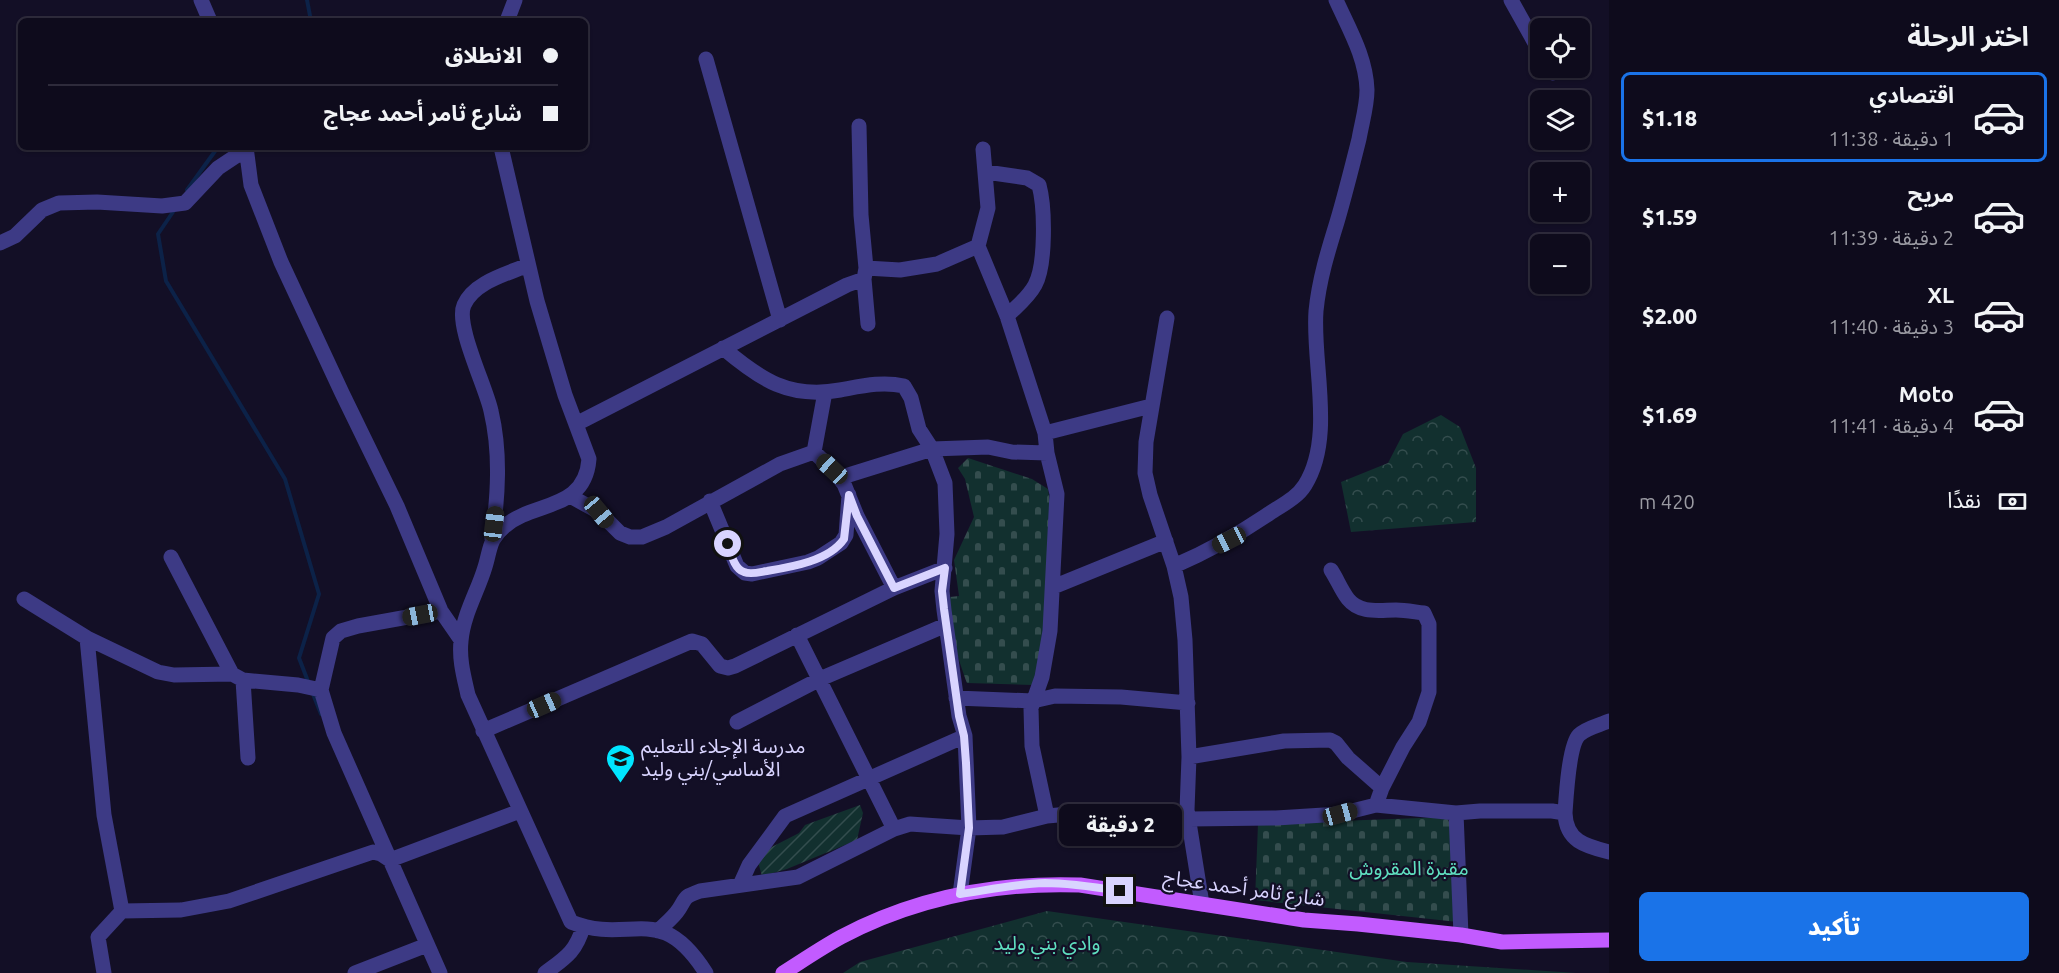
<!DOCTYPE html>
<html lang="ar">
<head>
<meta charset="utf-8">
<style>
	:root { --surface:#0e0b1c; --page:#1c1929; --text:#f1f3f6; --muted:#9b9ba3; --line:#2e2b3b; --accent:#1a73e8 }
	body { margin:0; font-family:Ubuntu,"Noto Sans Arabic",sans-serif; background:var(--page); color:var(--text); direction:rtl; height:100vh; display:flex; flex-direction:column; font-size:22px; white-space:nowrap }
	* { box-sizing:border-box; margin:0 }
	p { font-size:20px; color:var(--muted) }
	.icon { flex:none; width:33px; height:33px; fill:none; stroke:currentColor; stroke-width:2; stroke-linecap:round; stroke-linejoin:round }
	.map { position:relative; flex:1; overflow:hidden; direction:ltr }
	.details { display:flex; flex-direction:column; background:var(--surface); width:450px }
	.details>* { flex:none }
	.banner { position:absolute; left:18px; top:18px; width:570px; height:132px; border-radius:9px; box-shadow:0 2px 4px #0004,0 0 0 2px var(--line); direction:rtl; display:grid; align-content:center; height:132px; padding:0 30px; background:var(--surface) }
	.tools { position:absolute; left:1530px; top:18px; display:grid; gap:12px }
	.tools a { display:grid; place-items:center; width:60px; height:60px; border-radius:9px; background:var(--surface); box-shadow:0 2px 4px #0004,0 0 0 2px var(--line); font-size:30px }
	.end { position:absolute; width:27px; height:27px; margin:-14px; border:8px solid #d9d4ff; background:#111; box-shadow:0 0 0 3px #111 }
	.from { border-radius:50% }
	.bubble { position:absolute; height:42px; border-radius:9px; background:var(--surface); box-shadow:0 2px 4px #0004,0 0 0 2px var(--line); font-size:20px; font-weight:800; line-height:42px; text-align:center; direction:rtl }
	.car { position:absolute; width:18px; height:36px; margin:-18px -9px; border-radius:8px; box-shadow:0 0 4px 2px #0007; background:linear-gradient(#222 24%,#8ab4d8 0 40%,#222 0 76%,#8ab4d8 0 86%,#222 0) }
	.banner b { display:flex; align-items:center; gap:21px; height:57px; font-size:22px }
	.banner b+b { border-top:2px solid var(--line) }
	.banner i { width:15px; height:15px; background:var(--text) }
	ul { padding:0; list-style:none }
	li { display:flex; align-items:center; gap:18px; height:90px; margin:0 12px 9px; padding:0 18px; border:3px solid transparent; border-radius:9px }
	li div { flex:1 }
	li b { display:block; font-size:22px }
	li em { font-style:normal; font-weight:800 }
	li.current { border-color:var(--accent) }
	li>.icon { width:54px; height:54px; stroke-width:1.5 }
	h2 { padding:0 30px; font-size:27px; line-height:72px }
	.pay { display:flex; align-items:center; gap:15px; height:66px; padding:0 30px; font-size:22px }
	.pay p { margin-inline-start:auto }
	.button { display:flex; gap:12px; margin-top:auto; padding:12px 30px }
	.button a { flex:1; height:69px; border-radius:9px; background:var(--accent); color:#fff; font-size:24px; font-weight:800; line-height:69px; text-align:center }
	main { display:flex; flex:1; min-height:0 }
	.map>svg:first-child { display:block }
	.forest { fill:url(#forest-crowns) }
	.cemetery { fill:url(#cemetery-stones) }
	.garden { fill:url(#garden-furrows) }
	.lines { fill:none; stroke-linecap:round; stroke-linejoin:round }
	.stream { stroke:#0c2248; stroke-width:4 }
	.minor { stroke:#3d3a85; stroke-width:15 }
	.major { stroke:#c25bff; stroke-width:15 }
	.route { stroke:#d9d4ff; stroke-width:8 }
	.labels { text-anchor:middle; stroke-width:4.5; stroke-linejoin:round; paint-order:stroke }
	.poi-label { font-size:20px; fill:#d9d4ff; stroke:#130f26; text-anchor:start }
	.park-label { font-size:20px; fill:#5fe0c0; stroke:#130f26 }
	.street-label { font-size:20px; fill:#d9d4ff; stroke:#130f26 }
</style>
</head>
<body>
<main>
<section class="details">
<h2>اختر الرحلة</h2>
<ul>
<li class="current"><svg class="icon" aria-label="car" viewBox="0 0 24 24"><path d="M5 17H2v-5l4-1 3-4h7l3 4 3 1v5h-3M9 17h6M6 11h13"/><circle cx="7" cy="17" r="2"/><circle cx="17" cy="17" r="2"/></svg><div><b>اقتصادي</b><p>1 دقيقة · 11:38</p></div><em>$1.18</em></li>
<li><svg class="icon" aria-label="car" viewBox="0 0 24 24"><path d="M5 17H2v-5l4-1 3-4h7l3 4 3 1v5h-3M9 17h6M6 11h13"/><circle cx="7" cy="17" r="2"/><circle cx="17" cy="17" r="2"/></svg><div><b>مريح</b><p>2 دقيقة · 11:39</p></div><em>$1.59</em></li>
<li><svg class="icon" aria-label="car" viewBox="0 0 24 24"><path d="M5 17H2v-5l4-1 3-4h7l3 4 3 1v5h-3M9 17h6M6 11h13"/><circle cx="7" cy="17" r="2"/><circle cx="17" cy="17" r="2"/></svg><div><b>XL</b><p>3 دقيقة · 11:40</p></div><em>$2.00</em></li>
<li><svg class="icon" aria-label="car" viewBox="0 0 24 24"><path d="M5 17H2v-5l4-1 3-4h7l3 4 3 1v5h-3M9 17h6M6 11h13"/><circle cx="7" cy="17" r="2"/><circle cx="17" cy="17" r="2"/></svg><div><b>Moto</b><p>4 دقيقة · 11:41</p></div><em>$1.69</em></li>
</ul>
<div class="pay"><svg class="icon" aria-label="cash" viewBox="0 0 24 24"><path d="M3 7h18v10H3z"/><circle cx="12" cy="12" r="2"/></svg>نقدًا<p>420 m</p></div>
<div class="button"><a>تأكيد</a></div>
</section>
<div class="map">
<svg width="1609" height="973" viewBox="0 0 1609 973">
	<defs>
		<pattern id="forest-crowns" width="20" height="18" patternUnits="userSpaceOnUse" patternTransform="scale(1.5)"><rect width="20" height="18" fill="#12302f"/><path d="M2 6a3 3 0 1 1 6 0M12 15a3 3 0 1 1 6 0" fill="none" stroke="#344d4e"/></pattern>
		<pattern id="cemetery-stones" width="16" height="16" patternUnits="userSpaceOnUse" patternTransform="scale(1.5)"><rect width="16" height="16" fill="#12302f"/><path d="M2 7V4a2 2 0 0 1 4 0v3zM10 15v-3a2 2 0 0 1 4 0v3z" fill="#344d4e"/></pattern>
		<pattern id="garden-furrows" width="10" height="10" patternUnits="userSpaceOnUse" patternTransform="scale(1.5)"><rect width="10" height="10" fill="#12302f"/><path d="M-1 1l2-2M0 10L10 0M9 11l2-2" fill="none" stroke="#344d4e"/></pattern>
	</defs>
	<rect width="100%" height="100%" fill="#130f26"/>
	<path class="forest" d="M 1441,415 L 1460,427 L 1476,468 L 1476,522 L 1351,532 L 1341,482 L 1388,463 L 1403,434 Z
		M 1047,911 L 1407,962 L 1576,973 L 843,973 L 860,962 Z"/>
	<path class="cemetery" d="M 968,458 L 1032,479 L 1048,489 L 1053,525 L 1045,634 L 1033,685 L 967,683 C 959,662 945,618 950,597 L 959,596 L 954,560 L 974,517 L 965,479 L 958,468 Z
		M 1447,817 L 1457,842 L 1458,922 L 1255,900 L 1258,824 Z"/>
	<path class="garden" d="M 860,805 L 863,813 L 857,840 L 787,869 L 762,876 L 758,862 L 762,852 L 799,833 L 805,825 Z"/>
	<g class="lines">
		<path class="stream" d="M 307,0 L 311,21
			M 187,190 L 218,147
			M 175,209 L 158,234 L 166,281 L 285,479 L 319,594 L 299,658 L 309,684
			M 313,694 L 321,714"/>
		<path class="minor" d="M 201,0 L 210,21
			M 1511,0 L 1540,52
			M 507,21 L 515,0
			M 706,59 L 780,320
			M 1549,68 L 1553,73
			M 859,126 L 861,215 L 866,268 L 864,279 L 868,324
			M 246,147 L 251,185 L 281,262 L 342,393 L 397,506 L 441,611 L 461,640
			M 501,147 L 537,301 L 565,395 L 589,459 C 585,511 534,501 505,526 C 500,530 496,535 493,540 C 489,548 488,558 485,567 C 478,591 463,615 461,641 C 459,660 464,677 468,695 L 571,922 C 631,946 659,899 706,973
			M 986,172 L 1027,178 L 1039,185 C 1045,207 1046,265 1035,285 C 1028,298 1017,306 1007,316
			M 0,243 L 15,236 L 42,210 L 59,203 L 97,202 L 162,206 L 185,203 L 218,168 L 236,156 L 246,153
			M 978,246 L 988,208 L 983,149
			M 866,268 L 900,270 L 937,264 L 978,246 L 1007,316 L 1045,433 L 1047,453 L 1057,494 L 1050,631 L 1042,677 L 1031,708 L 1032,746 L 1047,816
			M 1167,318 L 1146,442 L 1145,473 L 1150,495 L 1174,566
			M 723,348 C 761,380 789,399 840,390 C 862,386 882,381 904,386 L 911,398 L 919,429 L 932,449 L 945,483 L 947,534 L 942,591 L 944,610 L 959,716 L 965,736 L 969,828 L 960,894
			M 576,424 L 847,285 L 864,279
			M 1045,433 L 1151,406
			M 814,452 L 832,469 L 844,484 L 857,516 L 894,588
			M 839,478 L 932,449 L 988,447 L 1012,452 L 1047,453
			M 570,496 L 599,512 L 620,533 L 630,537 L 642,537 L 666,527 L 780,464 L 814,452 L 825,392
			M 710,501 L 737,566 L 745,573 L 752,574 L 808,562 L 818,558 L 841,543 L 846,535 L 849,495
			M 492,539 C 498,497 501,453 491,411 C 486,387 455,325 464,305 C 474,282 507,274 528,265
			M 171,557 L 232,674
			M 1331,570 C 1337,579 1341,590 1348,599 C 1360,614 1379,610 1396,610 C 1405,610 1415,612 1424,613 L 1429,624 L 1429,692 L 1419,722 L 1403,747 L 1382,788 L 1376,805
			M 1053,587 L 1166,541
			M 24,599 L 87,638 L 158,672 L 174,675 L 232,674 L 243,680 L 298,685 L 321,690
			M 797,635 L 894,829
			M 87,638 L 104,815 L 122,911
			M 243,680 L 248,758
			M 956,698 L 1033,701 L 1055,696 L 1121,697 L 1188,703
			M 737,722 L 820,679 L 946,625
			M 483,731 L 692,641 L 702,644 L 720,666 L 728,668 L 735,666 L 894,588 L 945,568
			M 1189,757 L 1284,741 L 1330,740 L 1336,743 L 1348,758 L 1382,788
			M 1456,813 L 1461,935
			M 1565,813 C 1566,798 1569,745 1579,735 C 1586,728 1600,725 1609,721
			M 740,885 L 749,865 L 785,816 L 965,736
			M 1202,904 L 1187,810 L 1189,757 L 1185,640 L 1181,597 L 1174,566 C 1209,551 1239,534 1270,513 C 1282,505 1297,498 1305,485 C 1335,437 1312,363 1316,311 C 1319,280 1328,251 1337,222 C 1345,195 1352,167 1359,139 C 1362,122 1367,106 1367,90 C 1366,57 1349,29 1336,0
			M 658,931 C 665,924 674,917 679,909 C 687,896 684,897 700,891 L 798,877 L 894,829 L 910,824 L 969,828 L 1003,827 L 1047,816 L 1103,811 L 1189,819 L 1276,818 L 1340,814 L 1376,805 L 1456,813 L 1480,811 L 1552,811 L 1565,813 C 1566,841 1585,846 1609,852
			M 104,973 L 98,937 L 122,911 L 181,910 L 229,901 L 373,852 L 381,854 L 390,860 L 520,811
			M 355,973 L 427,945
			M 440,973 L 334,733 L 321,690 L 333,638 L 341,631 L 358,626 L 441,611
			M 545,973 C 565,958 576,952 583,927"/>
		<path class="major" d="M 783,973 C 802,961 821,948 841,937 C 915,898 996,882 1080,885 L 1304,920 L 1358,924 L 1461,935 L 1502,942 L 1609,940"/>
	</g>
	<g class="lines">
		<path class="route" d="M 728,544 C 731,553 734,569 744,572 C 751,575 760,572 767,571 C 791,567 829,561 844,539 L 849,495 L 857,516 L 894,588 L 945,568 L 942,591 L 944,609 L 959,716 L 964,736 L 966,763 L 969,828 L 960,894 C 988,890 1016,884 1045,883 C 1070,883 1095,887 1120,891"/>
	</g>
	<defs>
		<symbol id="school-pin" viewBox="-11 -11 22 30"><path d="M0 17L-7.5 6A9.5 9.5 0 1 1 7.5 6Z" fill="#00e5ff" stroke="#130f26"/><path d="M0-5L7-2L0 1L-7-2ZM-4 1L0 2.5L4 1V4Q0 6-4 4Z" fill="#111"/></symbol>
	</defs>
	<g fill-rule="evenodd">
		<use href="#school-pin" x="604" y="742" width="33" height="45"/>
	</g>
	<g class="labels">
		<g class="poi-label">
			<text x="641" y="753">مدرسة الإجلاء للتعليم<tspan x="641" dy="23">الأساسي/بني وليد</tspan></text>
		</g>
		<g class="park-label">
			<text x="1409" y="875">مقبرة المقروش</text>
			<text x="1047" y="950">وادي بني وليد</text>
		</g>
		<g class="street-label">
			<text transform="translate(1244 888) rotate(8)" y="7">شارع ثامر أحمد عجاج</text>
		</g>
	</g>
</svg>
<div class="tools">
<a><svg class="icon" aria-label="locate" viewBox="0 0 24 24"><circle cx="12" cy="12" r="6"/><path d="M12 2v4M12 18v4M2 12h4M18 12h4"/></svg></a>
<a><svg class="icon" aria-label="layers" viewBox="0 0 24 24"><path d="M12 4l9 5-9 5-9-5zM3 14l9 5 9-5"/></svg></a>
<a>+</a>
<a>−</a>
</div>
<i class="end from" style="left:728px;top:544px"></i>
<i class="end" style="left:1120px;top:891px"></i>
<div class="bubble" style="left:1059px;top:804px;width:123px">2 دقيقة</div>
<i class="car" style="left:832px;top:469px;rotate:313deg"></i>
<i class="car" style="left:599px;top:512px;rotate:140deg"></i>
<i class="car" style="left:494px;top:524px;rotate:7deg"></i>
<i class="car" style="left:1229px;top:540px;rotate:243deg"></i>
<i class="car" style="left:420px;top:615px;rotate:259deg"></i>
<i class="car" style="left:544px;top:705px;rotate:66deg"></i>
<i class="car" style="left:1340px;top:814px;rotate:75deg"></i>
<div class="banner">
<b><i class="from"></i>الانطلاق</b>
<b><i></i>شارع ثامر أحمد عجاج</b>
</div>
</div>
</main>
</body>
</html>
